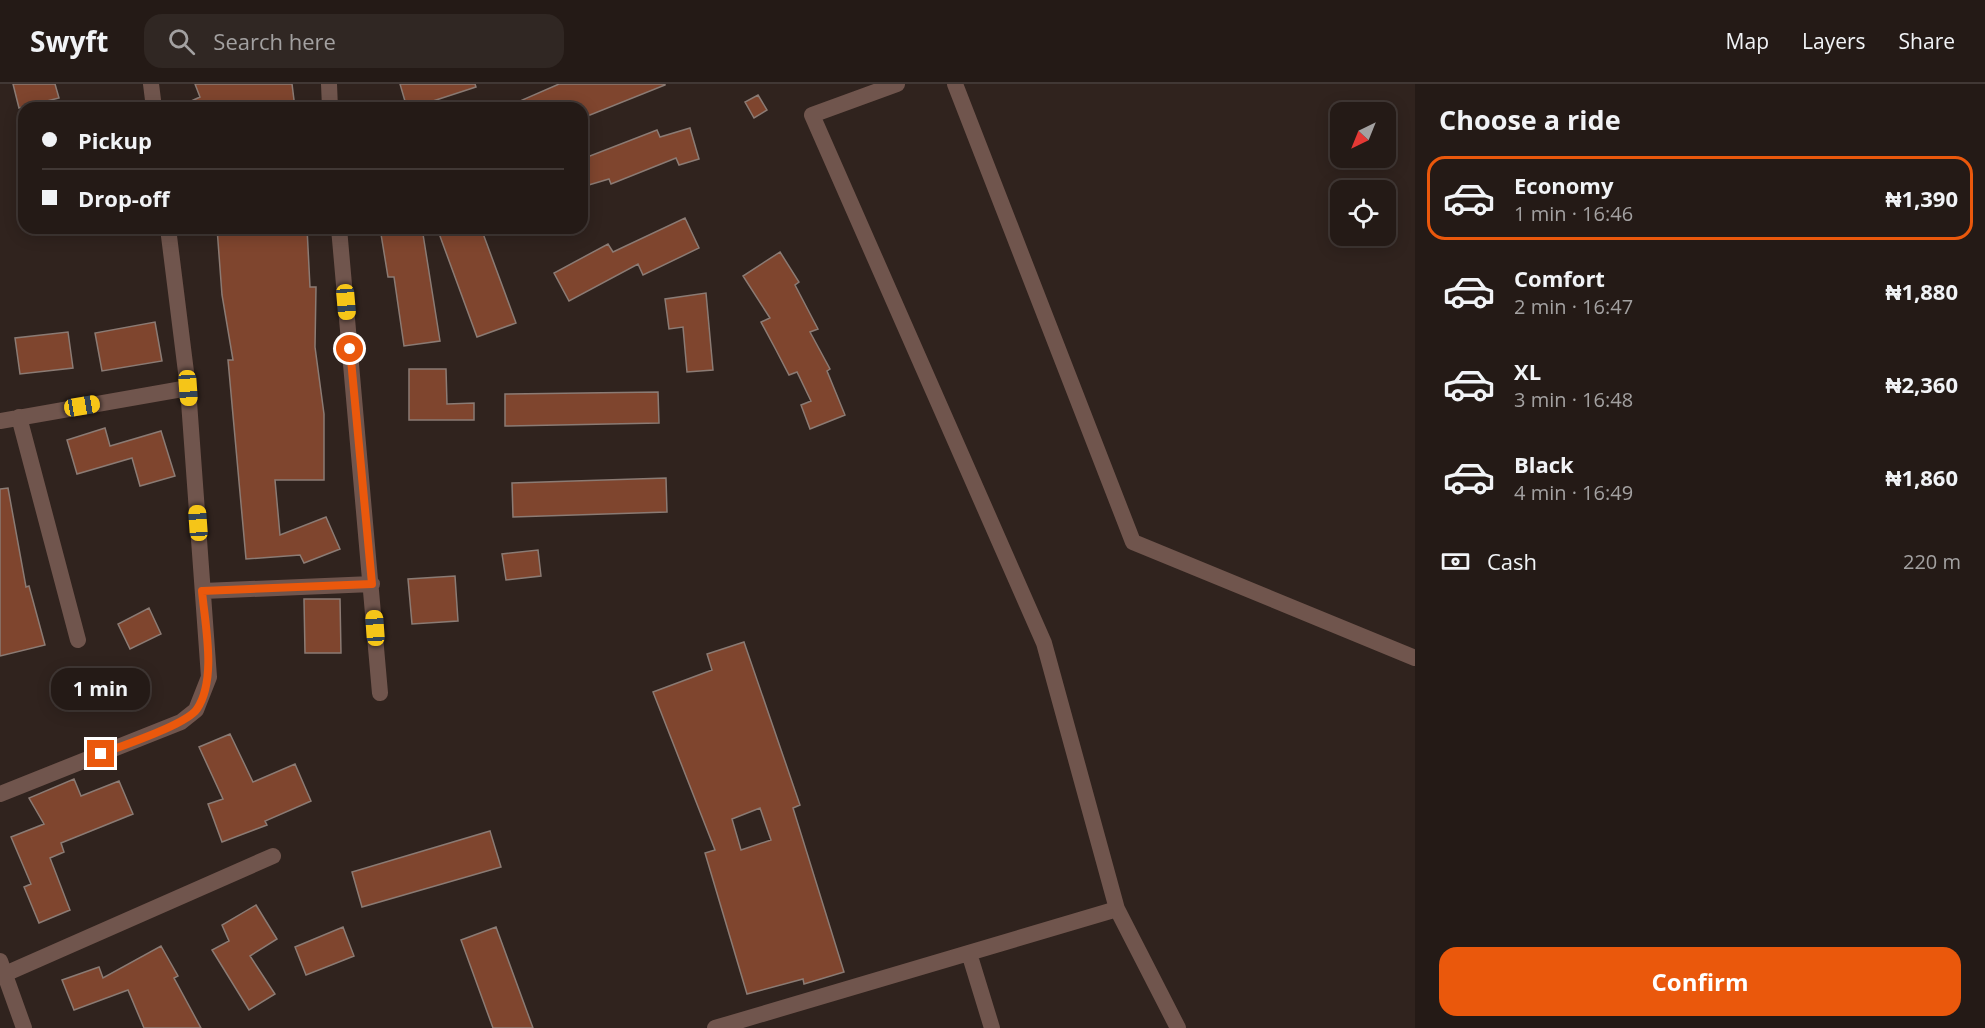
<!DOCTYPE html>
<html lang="en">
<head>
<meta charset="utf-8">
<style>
	:root { --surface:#241a16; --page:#302723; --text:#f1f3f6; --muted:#a3a1a1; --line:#413835; --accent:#ea580c }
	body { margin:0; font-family:"Open Sans",sans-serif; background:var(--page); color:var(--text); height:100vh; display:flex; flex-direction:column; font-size:22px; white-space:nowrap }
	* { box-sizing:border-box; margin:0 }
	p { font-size:20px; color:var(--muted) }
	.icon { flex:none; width:33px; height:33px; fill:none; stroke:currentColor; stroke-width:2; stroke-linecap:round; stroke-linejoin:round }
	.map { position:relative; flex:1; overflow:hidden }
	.panel { display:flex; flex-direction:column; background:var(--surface); width:570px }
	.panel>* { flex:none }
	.banner { position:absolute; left:18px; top:18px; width:570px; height:132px; border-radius:18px; box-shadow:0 3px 15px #0003,0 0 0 2px var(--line); display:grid; align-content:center; height:132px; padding:0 24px; background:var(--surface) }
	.needle { width:39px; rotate:223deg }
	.buttons { position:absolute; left:1330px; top:18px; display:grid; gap:12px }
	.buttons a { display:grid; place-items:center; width:66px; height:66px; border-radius:12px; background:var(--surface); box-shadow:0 3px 15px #0003,0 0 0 2px var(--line); font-size:30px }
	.end { position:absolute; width:27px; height:27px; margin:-14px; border:8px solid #ea580c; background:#fff; box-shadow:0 0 0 3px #fff }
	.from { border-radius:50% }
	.bubble { position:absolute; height:42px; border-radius:18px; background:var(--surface); box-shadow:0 3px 15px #0003,0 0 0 2px var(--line); font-size:20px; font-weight:700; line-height:42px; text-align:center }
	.car { position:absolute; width:18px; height:36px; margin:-18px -9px; border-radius:8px; box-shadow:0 0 4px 2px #0007; background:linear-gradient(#f5c518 24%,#345 0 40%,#f5c518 0 76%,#345 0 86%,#f5c518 0) }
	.banner b { display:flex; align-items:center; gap:21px; height:57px; font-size:22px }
	.banner b+b { border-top:2px solid var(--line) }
	.banner i { width:15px; height:15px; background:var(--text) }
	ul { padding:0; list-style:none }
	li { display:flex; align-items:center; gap:18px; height:84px; margin:0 12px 9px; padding:0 12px; border:3px solid transparent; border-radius:18px }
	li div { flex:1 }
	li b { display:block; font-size:22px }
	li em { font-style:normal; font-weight:700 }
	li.current { border-color:var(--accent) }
	li>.icon { width:54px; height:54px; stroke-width:1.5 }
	h2 { padding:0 24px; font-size:27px; line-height:72px }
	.pay { display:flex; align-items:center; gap:15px; height:66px; padding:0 24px; font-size:22px }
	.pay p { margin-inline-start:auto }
	.action { display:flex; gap:12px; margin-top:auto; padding:12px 24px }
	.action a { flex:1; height:69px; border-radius:18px; background:var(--accent); color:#fff; font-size:24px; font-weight:700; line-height:69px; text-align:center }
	header { display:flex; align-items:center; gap:36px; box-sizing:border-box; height:84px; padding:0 30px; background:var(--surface); border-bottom:2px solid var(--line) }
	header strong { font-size:28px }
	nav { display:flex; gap:33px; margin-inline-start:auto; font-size:21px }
	.search { width:420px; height:54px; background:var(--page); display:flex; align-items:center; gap:15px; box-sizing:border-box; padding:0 21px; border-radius:18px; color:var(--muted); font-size:22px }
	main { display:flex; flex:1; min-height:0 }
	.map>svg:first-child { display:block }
	.building { fill:#7f452e; stroke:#8b7b74; stroke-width:1.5; fill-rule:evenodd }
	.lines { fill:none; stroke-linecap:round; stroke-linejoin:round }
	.minor { stroke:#70554d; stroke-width:16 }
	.route { stroke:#ea580c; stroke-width:8 }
</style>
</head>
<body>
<header>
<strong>Swyft</strong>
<div class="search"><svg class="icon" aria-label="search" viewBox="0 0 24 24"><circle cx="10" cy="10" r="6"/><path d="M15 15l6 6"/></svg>Search here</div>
<nav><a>Map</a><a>Layers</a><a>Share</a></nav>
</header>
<main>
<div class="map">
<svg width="1415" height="944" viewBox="0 0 1415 944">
	<rect width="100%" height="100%" fill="#30231e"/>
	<path class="building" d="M 13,0 L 55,0 L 59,14 L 19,24 Z
		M 195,0 L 292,0 L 295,24 L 176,24 L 200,13 Z
		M 400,0 L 475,0 L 476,3 L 433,17 L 436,24 L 407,24 Z
		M 559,0 L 665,0 L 665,1 L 585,33 L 582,24 L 504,24 Z
		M 758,11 L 767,26 L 754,34 L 745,18 Z
		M 690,44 L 699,75 L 679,81 L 676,74 L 611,100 L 609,95 L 582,103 L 582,75 L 657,46 L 660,53 Z
		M 685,134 L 699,164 L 643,191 L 638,180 L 569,217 L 554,189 L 608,160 L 613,168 Z
		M 217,144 L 307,144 L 310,203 L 316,203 L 315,263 L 324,330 L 324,396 L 275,396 L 280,451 L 326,433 L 340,465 L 304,479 L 300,471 L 246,475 L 228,276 L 233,276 L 222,211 Z
		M 380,144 L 422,144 L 440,257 L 404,262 L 394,193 L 388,193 Z
		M 437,144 L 481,144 L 516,239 L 477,253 Z
		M 780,168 L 799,198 L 795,201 L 818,245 L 810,248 L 830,285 L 827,287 L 845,331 L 810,345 L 801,321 L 811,317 L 797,288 L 789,291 L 776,266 L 761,238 L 770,234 L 743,192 Z
		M 706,209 L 713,286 L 687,288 L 683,243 L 669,245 L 665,215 Z
		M 155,238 L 162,277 L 102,287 L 95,249 Z
		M 68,248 L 73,284 L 20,290 L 15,254 Z
		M 409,285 L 446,285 L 447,320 L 474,319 L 474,336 L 409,336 Z
		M 658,308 L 659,339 L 505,342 L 505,310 Z
		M 105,344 L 110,362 L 161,347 L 175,392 L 140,402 L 132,374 L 77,390 L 67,356 Z
		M 666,394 L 667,428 L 513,433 L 512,399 Z
		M 8,404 L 26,503 L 29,502 L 45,561 L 0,572 L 0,405 Z
		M 538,466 L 541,492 L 506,496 L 502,470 Z
		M 455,492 L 458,537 L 412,540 L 408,495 Z
		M 304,515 L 340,515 L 341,569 L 305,569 Z
		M 149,524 L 161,550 L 130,565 L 118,540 Z
		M 744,558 L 800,721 L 793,724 L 844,888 L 804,900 L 803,895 L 747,910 L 705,769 L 715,766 L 653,608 L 712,586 L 707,570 ZM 760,724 L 771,756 L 741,766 L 732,735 Z
		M 230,650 L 253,698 L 295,680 L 311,717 L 265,737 L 267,741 L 222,758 L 208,720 L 223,715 L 199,663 Z
		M 74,695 L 81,712 L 119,697 L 133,730 L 61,759 L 64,768 L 50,774 L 70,826 L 39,839 L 24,803 L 31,800 L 11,753 L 44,740 L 29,714 Z
		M 490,747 L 501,783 L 362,823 L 352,788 Z
		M 256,821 L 277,855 L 250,872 L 275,910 L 249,926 L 212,866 L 229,857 L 222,841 Z
		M 343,843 L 354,872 L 306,891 L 295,863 Z
		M 496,843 L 533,944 L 493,944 L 461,856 Z
		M 161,862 L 178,892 L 174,894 L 201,944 L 144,944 L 128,906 L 74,926 L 62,896 L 99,883 L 103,894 Z"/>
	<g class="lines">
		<path class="minor" d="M 151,0 L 154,24
			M 329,0 L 330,24
			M 897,0 L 812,31 L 1044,559 L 1117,825 L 1178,944
			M 955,0 L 1133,458 L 1415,574
			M 339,144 L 380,609
			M 19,333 L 78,556
			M 0,337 L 188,304
			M 203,507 L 372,500
			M 0,710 L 181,638 L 196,626 L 209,593 L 188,304 L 168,144
			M 969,869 L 992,944
			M 0,877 L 24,944
			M 5,890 L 273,772
			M 715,944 L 1117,825"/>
	</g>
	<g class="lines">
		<path class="route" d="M 101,670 C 121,662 186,641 197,625 C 217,595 205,541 202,507 L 372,500 L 350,265"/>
	</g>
</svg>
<div class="buttons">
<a><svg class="needle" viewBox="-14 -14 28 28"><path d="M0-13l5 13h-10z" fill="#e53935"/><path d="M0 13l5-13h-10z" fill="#a3a1a1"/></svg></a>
<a><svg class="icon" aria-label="locate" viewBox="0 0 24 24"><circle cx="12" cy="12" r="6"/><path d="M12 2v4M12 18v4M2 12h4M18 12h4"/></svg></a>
</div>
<i class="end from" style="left:350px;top:265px"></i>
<i class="end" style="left:101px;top:670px"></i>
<div class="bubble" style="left:51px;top:584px;width:99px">1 min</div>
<i class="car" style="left:346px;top:218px;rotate:175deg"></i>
<i class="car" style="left:188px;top:304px;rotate:176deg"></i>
<i class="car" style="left:82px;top:322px;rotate:80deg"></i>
<i class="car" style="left:198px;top:439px;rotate:356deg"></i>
<i class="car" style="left:375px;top:544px;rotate:356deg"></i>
<div class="banner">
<b><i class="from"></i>Pickup</b>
<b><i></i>Drop-off</b>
</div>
</div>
<section class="panel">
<h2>Choose a ride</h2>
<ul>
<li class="current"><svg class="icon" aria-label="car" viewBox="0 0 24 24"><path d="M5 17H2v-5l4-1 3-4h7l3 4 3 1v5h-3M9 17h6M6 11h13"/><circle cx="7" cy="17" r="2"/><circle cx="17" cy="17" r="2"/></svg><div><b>Economy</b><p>1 min · 16:46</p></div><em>₦1,390</em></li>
<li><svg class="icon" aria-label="car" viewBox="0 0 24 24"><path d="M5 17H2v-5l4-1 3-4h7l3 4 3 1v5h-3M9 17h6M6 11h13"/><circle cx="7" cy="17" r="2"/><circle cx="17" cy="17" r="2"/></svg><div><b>Comfort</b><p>2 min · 16:47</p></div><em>₦1,880</em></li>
<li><svg class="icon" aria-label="car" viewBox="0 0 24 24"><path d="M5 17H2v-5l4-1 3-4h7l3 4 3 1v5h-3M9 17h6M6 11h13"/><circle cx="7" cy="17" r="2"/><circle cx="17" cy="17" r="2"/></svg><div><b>XL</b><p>3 min · 16:48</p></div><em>₦2,360</em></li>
<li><svg class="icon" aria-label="car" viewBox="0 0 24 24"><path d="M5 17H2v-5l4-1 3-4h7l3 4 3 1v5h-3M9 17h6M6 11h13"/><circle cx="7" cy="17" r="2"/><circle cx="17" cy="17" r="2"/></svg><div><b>Black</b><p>4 min · 16:49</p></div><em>₦1,860</em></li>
</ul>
<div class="pay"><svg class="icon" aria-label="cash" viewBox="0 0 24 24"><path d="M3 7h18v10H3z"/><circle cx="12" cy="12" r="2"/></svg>Cash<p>220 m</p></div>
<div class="action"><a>Confirm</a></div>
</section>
</main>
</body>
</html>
